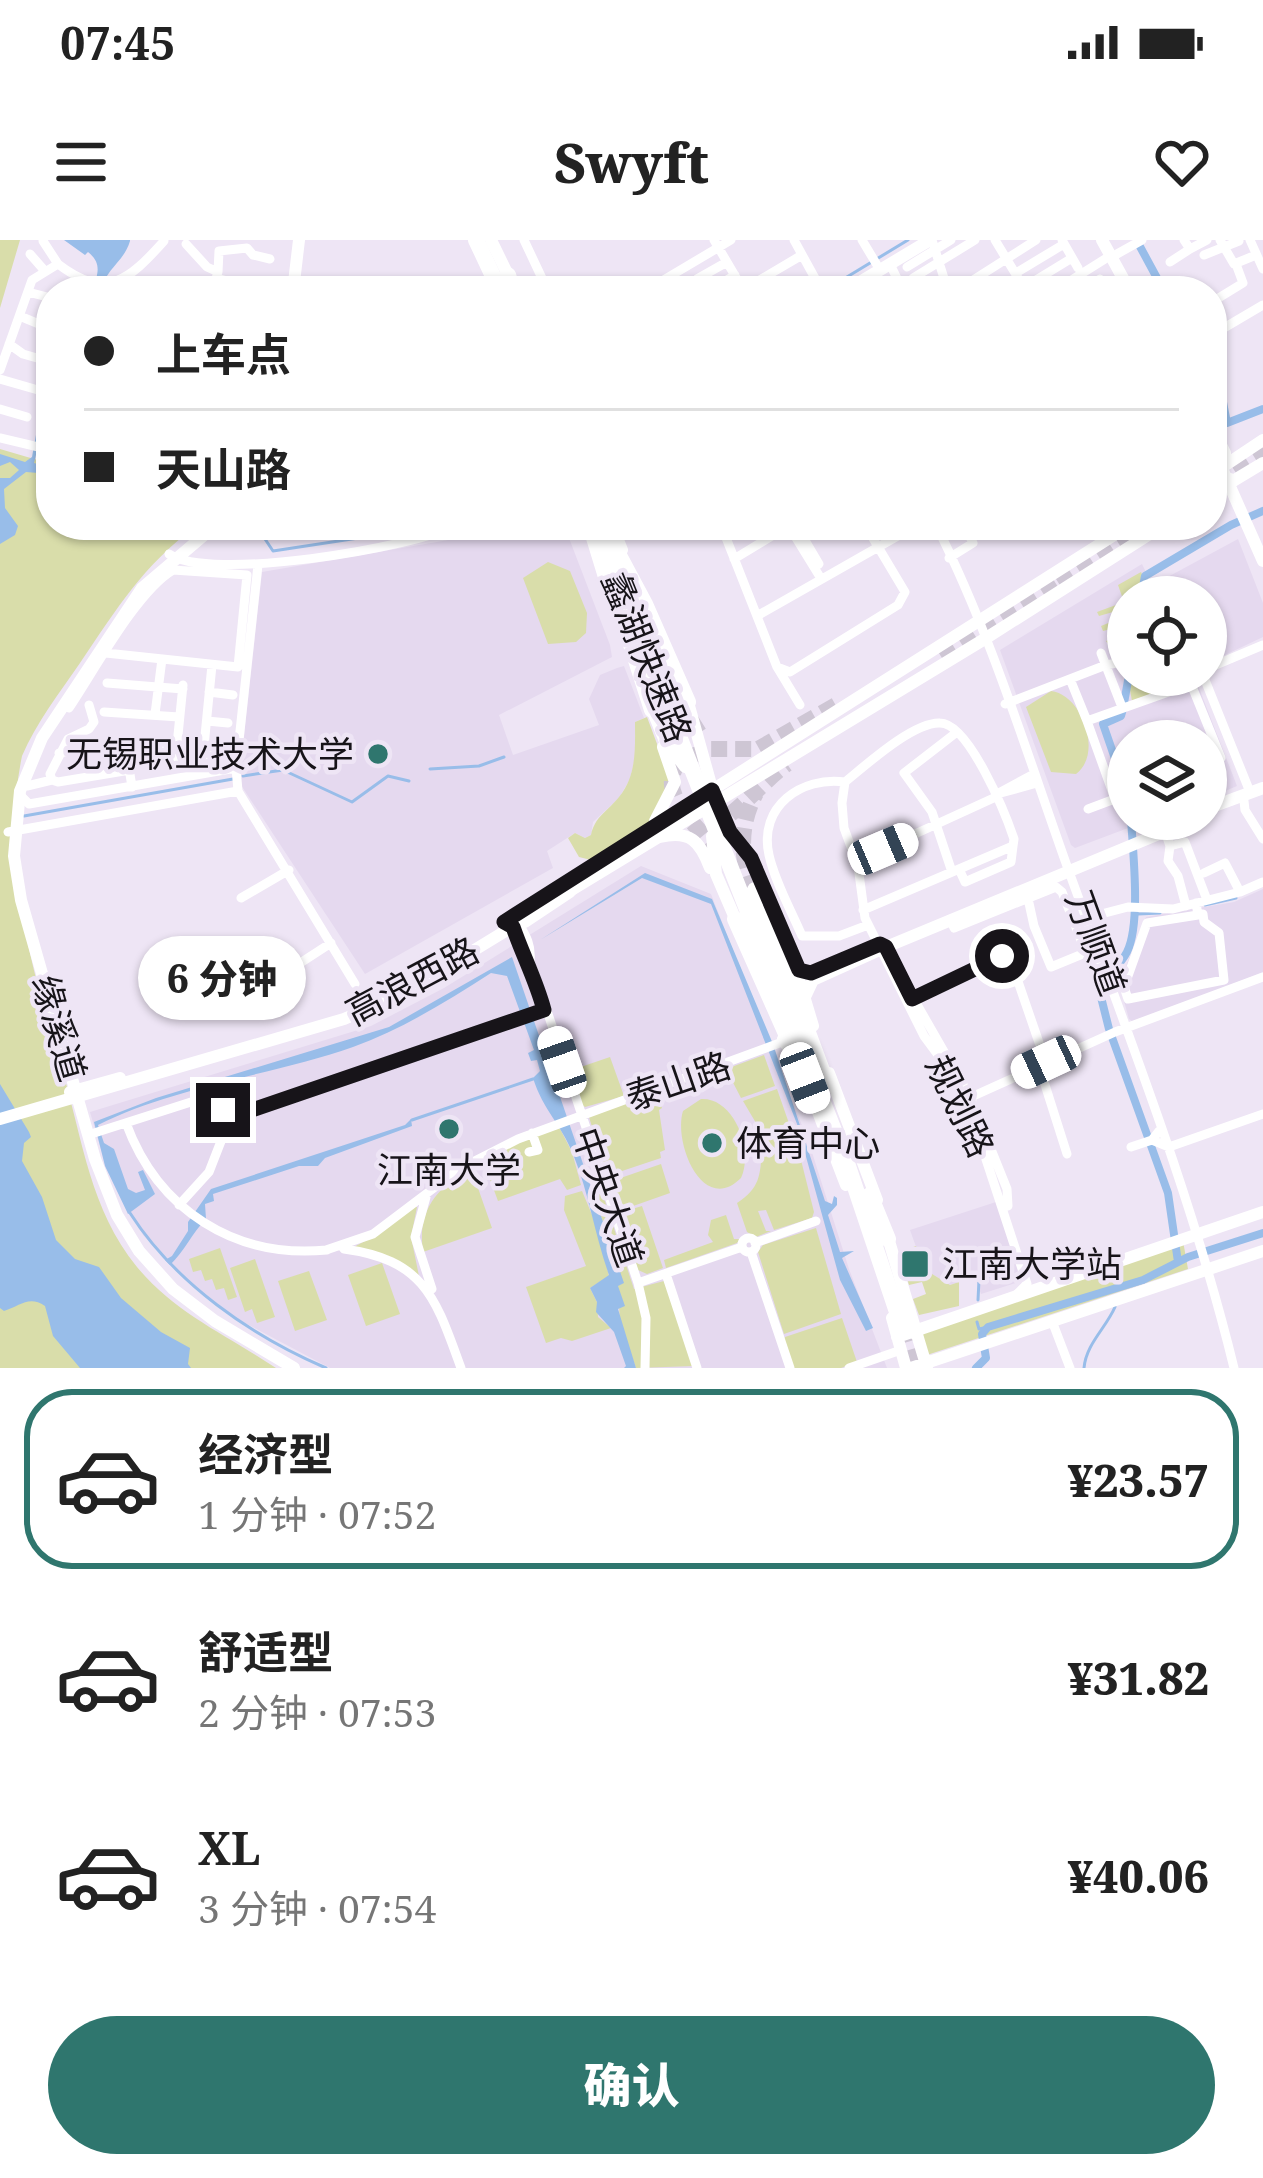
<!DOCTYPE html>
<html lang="zh">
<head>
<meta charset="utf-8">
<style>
	:root { --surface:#fff; --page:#f6f6f6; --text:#222; --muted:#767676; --line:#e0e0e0; --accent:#2f766e }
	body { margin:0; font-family:"Noto Serif","Noto Sans SC",serif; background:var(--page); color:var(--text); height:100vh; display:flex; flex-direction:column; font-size:45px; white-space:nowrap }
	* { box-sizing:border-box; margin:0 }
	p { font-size:39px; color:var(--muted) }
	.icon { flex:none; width:66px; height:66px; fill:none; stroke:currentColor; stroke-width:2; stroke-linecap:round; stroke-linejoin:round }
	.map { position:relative; height:1128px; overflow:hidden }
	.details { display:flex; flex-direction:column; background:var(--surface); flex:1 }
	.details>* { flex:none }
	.guide { position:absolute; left:36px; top:36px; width:1191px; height:264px; border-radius:48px; box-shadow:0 3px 9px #0004; display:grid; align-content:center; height:264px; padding:0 48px; background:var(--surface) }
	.tools { position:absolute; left:1107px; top:336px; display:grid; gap:24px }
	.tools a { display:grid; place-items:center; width:120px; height:120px; border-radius:50%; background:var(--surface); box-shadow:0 3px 9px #0004; font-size:60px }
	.end { position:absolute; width:54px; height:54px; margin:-27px; border:15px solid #171419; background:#fff; box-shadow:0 0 0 6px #fff }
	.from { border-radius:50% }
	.bubble { position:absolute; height:84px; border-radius:42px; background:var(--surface); box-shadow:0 3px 9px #0004; font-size:39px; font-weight:800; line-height:84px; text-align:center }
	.car { position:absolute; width:36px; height:72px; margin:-36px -18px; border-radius:15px; box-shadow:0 0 9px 3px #0007; background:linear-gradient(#fff 24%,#345 0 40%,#fff 0 76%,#345 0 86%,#fff 0) }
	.guide b { display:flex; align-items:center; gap:42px; height:114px; font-size:45px }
	.guide b+b { border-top:3px solid var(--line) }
	.guide i { width:30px; height:30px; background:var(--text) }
	ul { padding:21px 0 0; list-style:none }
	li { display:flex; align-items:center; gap:36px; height:180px; margin:0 24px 18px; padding:0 24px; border:6px solid transparent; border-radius:48px }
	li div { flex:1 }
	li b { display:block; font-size:45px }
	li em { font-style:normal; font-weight:800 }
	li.current { border-color:var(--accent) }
	li>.icon { width:108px; height:108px; stroke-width:1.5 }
	.action { display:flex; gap:24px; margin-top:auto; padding:24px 48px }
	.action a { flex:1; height:138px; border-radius:72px; background:var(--accent); color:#fff; font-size:48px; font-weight:800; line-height:138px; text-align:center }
	.status { display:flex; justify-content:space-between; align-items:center; height:84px; padding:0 60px; background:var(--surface); direction:ltr }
	.status svg { height:33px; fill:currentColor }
	header { display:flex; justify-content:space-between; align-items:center; height:156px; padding:0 48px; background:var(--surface); font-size:54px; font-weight:800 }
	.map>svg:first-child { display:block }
	.built { fill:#e5d9ef }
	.green { fill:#d9ddaa }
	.water { fill:#98bde9 }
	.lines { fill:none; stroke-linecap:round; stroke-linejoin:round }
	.stream { stroke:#98bde9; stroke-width:3 }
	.river { stroke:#98bde9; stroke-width:8 }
	.highway-tunnel { stroke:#cec6d4; stroke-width:16; stroke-dasharray:16 8; stroke-linecap:butt }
	.minor { stroke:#fff; stroke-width:9 }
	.major { stroke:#fff; stroke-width:12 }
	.highway { stroke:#fff; stroke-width:16 }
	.route { stroke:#171419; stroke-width:15 }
	.poi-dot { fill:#2f766e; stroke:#eee5f5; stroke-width:4.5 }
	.labels { text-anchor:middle; stroke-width:9; stroke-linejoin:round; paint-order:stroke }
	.street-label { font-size:36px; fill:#171419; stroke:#eee5f5 }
	.poi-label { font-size:36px; fill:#171419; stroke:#eee5f5; text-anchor:start }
</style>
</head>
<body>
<div class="status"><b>07:45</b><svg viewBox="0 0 49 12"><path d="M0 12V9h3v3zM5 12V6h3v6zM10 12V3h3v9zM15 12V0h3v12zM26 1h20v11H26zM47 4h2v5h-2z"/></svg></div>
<header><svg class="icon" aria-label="menu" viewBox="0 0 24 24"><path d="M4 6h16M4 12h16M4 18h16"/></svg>Swyft<svg class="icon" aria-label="heart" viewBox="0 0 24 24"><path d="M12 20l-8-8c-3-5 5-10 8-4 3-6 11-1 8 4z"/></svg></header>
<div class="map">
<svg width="1263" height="1128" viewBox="0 0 1263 1128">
	<rect width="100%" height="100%" fill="#eee5f5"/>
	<path class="built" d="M 468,285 L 564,285 L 610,405 L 612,417 L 499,475 L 513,515 L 599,485 L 589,459 L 600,435 L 617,428 L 624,426 L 644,478 L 635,482 L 636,514 L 630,539 L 619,558 L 593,582 L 591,595 L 585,598 L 575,593 L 547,611 L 553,628 L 365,734 L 239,542 L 262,332 L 460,298 L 461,289 Z
		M 1238,299 L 1263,363 L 1263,397 L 1206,424 L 1206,357 L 1171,357 L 1164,339 Z
		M 1142,324 L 1158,357 L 1128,357 L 1128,435 L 1194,435 L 1237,546 L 1206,559 L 1206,501 L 1128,501 L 1128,579 L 1152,579 L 1075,608 L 1071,605 L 1000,410 Z
		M 641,626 L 711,654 L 810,906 L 849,1029 L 887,1128 L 330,1128 L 226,1073 L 187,1041 L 143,995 L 106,926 L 90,872 L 371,786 L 444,748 Z
		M 1263,649 L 1263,732 L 1135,783 L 1129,779 L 1119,743 L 1146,677 L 1234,662 Z
		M 999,961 L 1025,1040 L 981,1054 L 975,1037 L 950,1045 L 924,1029 L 910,990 Z"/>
	<path class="green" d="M 0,0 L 20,0 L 0,68 Z
		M 0,209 L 51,224 L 51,285 L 197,285 C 142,327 118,367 80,423 C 60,452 36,483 22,516 C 0,621 32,731 63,833 C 83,901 90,969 137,1027 C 176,1074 227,1095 276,1128 L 0,1128 Z
		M 548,322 L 570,331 L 587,373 L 586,393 L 576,402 L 548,404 L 523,338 Z
		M 1141,332 L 1152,357 L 1128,357 L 1128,435 L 1188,436 L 1187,441 L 1132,461 L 1122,406 L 1109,405 L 1106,401 L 1120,395 L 1119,387 L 1103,391 L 1101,386 L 1123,377 L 1120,370 L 1099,376 L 1097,372 L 1124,362 L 1118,345 Z
		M 1051,451 C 1083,455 1103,514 1076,534 L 1051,532 L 1026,467 Z
		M 647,477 L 672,544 L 659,572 L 649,582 L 591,620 L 579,617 L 568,598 L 575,593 L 585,598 L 591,595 C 595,576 608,571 619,557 C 637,535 635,508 635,482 Z
		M 764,815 L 775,846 L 741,858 L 726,829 Z
		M 610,817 L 624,856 L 585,867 L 580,863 L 569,831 Z
		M 777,849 L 799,912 L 814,972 L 812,978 L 774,990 L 766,970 L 758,971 L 766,991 L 771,991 L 756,997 L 747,992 L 737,963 C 760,948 760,936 762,910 L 773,905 L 762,907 L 756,883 L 743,861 Z
		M 657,852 L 662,868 L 659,870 L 665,910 L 660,912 L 661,918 L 607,936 L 589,877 Z
		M 701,859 C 734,857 754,910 741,938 C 703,976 673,903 683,871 Z
		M 557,883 L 572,912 L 581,945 L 567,950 L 560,939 L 498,961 L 482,918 Z
		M 661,924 L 670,953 L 619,971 L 609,942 Z
		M 471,928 L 492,988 L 423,1012 C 417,971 436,948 471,928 Z
		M 600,946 L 634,1049 L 664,1041 L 694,1126 L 636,1128 L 620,1084 L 618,1045 L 623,1043 L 592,949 Z
		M 582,951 L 598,989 L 609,1036 L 590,1048 L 597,1062 L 598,1077 L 611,1088 L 572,1101 L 561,1098 L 546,1103 L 526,1047 L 586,1026 L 564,970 L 565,956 Z
		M 642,966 L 663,1028 L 647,1034 L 638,1030 L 619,973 Z
		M 413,967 L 417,967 L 411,997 L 419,1036 L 354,1007 L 385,990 Z
		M 726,975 L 734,999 L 740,999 L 737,1003 L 666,1028 L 664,1020 L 713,1002 L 708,995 L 711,980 Z
		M 816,988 L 841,1074 L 784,1094 L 758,1012 L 763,1005 Z
		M 1183,1001 L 1188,1029 L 927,1115 L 922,1092 Z
		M 916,1006 L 924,1029 L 950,1045 L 959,1042 L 959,1066 L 919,1075 L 913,1059 L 926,1054 L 922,1042 L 909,1045 L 899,1012 Z
		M 220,1008 L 237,1057 L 228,1060 L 224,1048 L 216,1050 L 212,1039 L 205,1041 L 201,1030 L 193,1032 L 189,1019 Z
		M 255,1019 L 275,1077 L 257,1083 L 252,1069 L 245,1072 L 230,1028 Z
		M 382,1023 L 400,1074 L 366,1086 L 348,1035 Z
		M 309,1031 L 327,1080 L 295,1091 L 278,1041 Z
		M 842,1078 L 857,1122 L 841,1128 L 792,1128 L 783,1101 L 785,1097 Z"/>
	<path class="water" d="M 64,0 L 130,0 L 130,1 C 124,22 105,29 101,51 L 93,51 C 97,34 103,24 88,12 L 85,15 Z
		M 51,153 L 34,223 L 51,228 L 51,234 L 26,232 L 4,249 L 5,268 L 18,286 L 15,295 L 0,304 L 0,238 L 10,238 L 19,230 L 10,222 L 0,226 L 0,214 L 25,222 L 32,217 L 41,167 Z
		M 645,633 L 712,659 L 773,804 L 825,961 L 832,964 L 834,956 L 837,958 L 837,965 L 828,975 L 840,1012 L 854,1011 L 842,1018 L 873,1088 L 866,1091 L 840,1040 L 797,884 L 711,664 L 642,638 L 540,700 Z
		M 512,717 L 624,1043 L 618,1046 L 625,1066 L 618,1069 L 636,1128 L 624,1128 L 626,1126 L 614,1092 L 596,1072 L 597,1062 L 590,1048 L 609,1035 C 595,996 589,953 573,914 C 561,884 543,870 533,838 L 540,831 L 537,820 L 531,821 L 528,813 L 534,810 L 507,736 L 491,733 C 447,761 403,789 353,807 C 273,835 172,847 98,885 L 104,903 L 114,909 L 128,949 L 136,953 L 145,950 L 138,932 L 143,930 L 155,954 L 128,974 L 105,926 L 94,882 L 156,858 L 389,787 Z
		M 0,844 L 29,892 L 31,897 L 24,903 L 22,921 L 42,957 L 56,1000 L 75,1019 L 99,1027 L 121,1058 L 161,1092 L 190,1108 L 188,1124 L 191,1128 L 80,1128 L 53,1096 L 45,1066 C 29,1055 20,1066 4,1071 L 0,1068 Z
		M 411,879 L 412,886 L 325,918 L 318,926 L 299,926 L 213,954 L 214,961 L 205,964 L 206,979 C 192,993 184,1012 170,1025 L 165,1020 L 172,1016 L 188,991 L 188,982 L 211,949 L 405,885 Z"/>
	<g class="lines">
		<path class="stream" d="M 825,44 L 837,43 L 908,0
			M 219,292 L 263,296 L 273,311 L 378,295 L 375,285
			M 430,529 L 479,526 L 504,517
			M 243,536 L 283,530 L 352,562 L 388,536 L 409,541
			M 24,576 L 233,539
			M 1205,665 L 1236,658
			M 1138,674 L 1160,673
			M 412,880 L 533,839
			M 130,973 C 175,1043 251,1096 326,1128
			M 978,1060 L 979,1040 L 1006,1030
			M 977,1082 L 979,1089 L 988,1087
			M 1084,1128 C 1086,1104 1106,1088 1115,1067"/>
		<path class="river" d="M 1137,1 L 1164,51
			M 1212,140 L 1222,157 L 1227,183 L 1263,169
			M 1141,357 L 1145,336 L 1231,285 L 1263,271
			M 1124,463 L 1129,435
			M 1123,469 L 1121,476 L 1103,484 L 1128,556
			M 1131,579 C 1133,612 1141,684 1127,712 C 1120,726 1106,736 1099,749 L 1109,789 L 1168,953 L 1178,1022
			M 976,1128 L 986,1118 L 982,1094 L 988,1087 L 1143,1040 L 1188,1017 L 1263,993"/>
		<path class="highway-tunnel" d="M 1212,240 L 1263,208
			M 1056,339 L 1141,285
			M 942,418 L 1068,339
			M 678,459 L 699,493
			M 710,586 C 733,579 763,541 787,524
			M 717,615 C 701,584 654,557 679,521 L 711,509 L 758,509 L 838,464
			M 568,645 L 647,594
			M 755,650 C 739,617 739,586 756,553
			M 902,1087 L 914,1128"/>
		<path class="minor" d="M 524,0 L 548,51
			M 714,0 L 744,51
			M 794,0 L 822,51
			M 862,0 L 880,30
			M 932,0 L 948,51
			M 995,0 L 1026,51
			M 1062,0 L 1078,28
			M 1184,0 L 1190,9 L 1207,0
			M 1220,0 L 1234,24 L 1256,15
			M 1250,0 L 1263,29
			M 43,1 L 58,24
			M 186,4 L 207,27 L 218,32 L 212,51
			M 30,14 L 44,30
			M 1117,14 L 1142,0
			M 1204,15 L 1239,1
			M 1170,22 L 1190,9
			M 890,24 L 903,51
			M 907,27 L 951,0
			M 218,32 L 219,11 L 247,8 L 253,15 L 270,19
			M 1016,33 L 1064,4
			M 216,38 L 266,51
			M 913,38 L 975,0
			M 697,39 L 727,22
			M 286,48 L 311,51
			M 696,48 L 712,49 L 735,35
			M 645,51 L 731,0
			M 741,51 L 802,15
			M 924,51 L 944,38
			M 956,51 L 1036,0
			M 1018,51 L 1072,18
			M 1054,51 L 1105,19
			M 1080,51 L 1100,39
			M 28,52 L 51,58
			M 1212,62 L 1243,43 L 1236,24
			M 22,77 L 51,89
			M 1212,95 L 1263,65
			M 9,104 L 23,114 L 51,122
			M 0,130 L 32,40 L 58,24 C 106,61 129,40 164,1
			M 0,139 L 38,150
			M 0,169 L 27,177
			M 0,198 L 51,210
			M 721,285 L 777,427 L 800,465
			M 788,285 L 820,337
			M 796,285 L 819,324
			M 936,285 C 991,394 1026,511 1067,626 C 1127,792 1192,956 1234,1128
			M 169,314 C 208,342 413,308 457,285
			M 949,318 L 973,303 L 964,285
			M 734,319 L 790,285
			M 1163,348 L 1167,357
			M 757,376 L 917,285
			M 1101,413 L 1122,467
			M 777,427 L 790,432 L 898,365 L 905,352 L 865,285
			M 1206,429 L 1263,405
			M 1149,435 L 1157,454
			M 1203,435 L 1250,552
			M 1070,439 L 1087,481 L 1191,444 L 1221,518 L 1206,524
			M 107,443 L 183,449
			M 209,452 L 233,455
			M 1005,464 L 1106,425 L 1128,421
			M 89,465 L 94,482 L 89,489 L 68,499 L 50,534 L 52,540 L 58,542 L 130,530
			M 69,468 C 94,431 137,351 173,330 L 247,335 L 238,427 L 106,413
			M 104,472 L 179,477
			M 155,474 L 162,419
			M 207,481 L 228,483
			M 1087,481 L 1115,559
			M 177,505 L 183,445
			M 131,508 L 205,501
			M 59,513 L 123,501
			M 203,516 L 212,425
			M 236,528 L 238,551 L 355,744
			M 1034,534 L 997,554 L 1037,543
			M 845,542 C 802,536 758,566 769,615 C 775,642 791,670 802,696 L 839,696 L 868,685
			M 27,546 L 52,540
			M 132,547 L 129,528 L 133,524 L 226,512
			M 22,557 L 29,564 L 236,528 L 258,325
			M 1244,561 L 1245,570 L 1263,599
			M 1088,569 L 1128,554
			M 1164,588 L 1170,606 L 1185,602 L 1207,660
			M 8,592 L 238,551
			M 1170,606 L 1168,621 L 1178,636 L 1186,666
			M 856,621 L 998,556
			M 959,629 L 965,642 L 1011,622 L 1013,606
			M 952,632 L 932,572 L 904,533 L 957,492
			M 1204,633 L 1225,623 L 1240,652
			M 1027,654 L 1034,686 L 1051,727 L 1085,713
			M 241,658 L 289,630
			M 1196,663 L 1198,675 L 1203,674 L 1204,682 L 1219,693 L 1224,740 L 1128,759 L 1124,747 L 1147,683 L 1198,675
			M 863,670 L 1013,606 L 1014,599 C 1006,575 969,483 940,483 C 913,482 866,525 845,542 L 842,563 L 844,588 L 858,626 L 865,678 L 924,796 L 947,827 L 977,892 L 1027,1044 L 1017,1054
			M 514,676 C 523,692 532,701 530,721
			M 1086,678 L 1128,667 L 1173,669 L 1240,652 L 1263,642
			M 950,679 L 954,688 L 1056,647 L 1062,652 L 1092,728 L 1103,724
			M 504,683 L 513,687 L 534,732 L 638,1043 L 646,1078 L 645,1128
			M 284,727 L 291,729 L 331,703
			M 899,733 L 970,857 L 1007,949 L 1008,966
			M 912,759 L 1002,716 L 1010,718 L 1047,826
			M 1040,829 L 1067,914
			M 969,858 L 1115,792 L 1263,737
			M 126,883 C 158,970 235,1019 327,1010
			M 88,895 L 191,862 L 232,873 L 252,870 L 544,770
			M 1152,900 L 1169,907 L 1263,874
			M 1131,907 L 1152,900 L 1159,891
			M 529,912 L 538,910 L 532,893
			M 426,957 L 415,997 L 432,1049
			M 179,965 L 209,932 L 232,873
			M742 1005a7 7 0 1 1 14 0a7 7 0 1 1-14 0Z
			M 755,1003 L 816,981
			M 344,1009 C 426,1020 436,1060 461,1128
			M 326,1010 L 373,994 L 459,929 L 518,899 L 785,801
			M 751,1012 L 790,1128
			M 666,1034 L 697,1128
			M 638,1043 L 742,1007
			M 1052,1081 L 1070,1128
			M 849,1128 L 901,1110"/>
		<path class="major" d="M 491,0 L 510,39
			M 1102,0 L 1130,51
			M 293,51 L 299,0
			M 845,51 L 930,0
			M 1212,187 L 1225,213
			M 1212,206 L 1263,321
			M 1212,234 L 1263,200
			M 1228,244 L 1263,223
			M 216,285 L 142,348 L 42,498 L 20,551 L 14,616 L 21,660 L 95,919 L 117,975 L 139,1011 L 173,1049 L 215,1081 L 294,1128
			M 588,285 L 614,370
			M 612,285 L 622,310
			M 686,455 L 717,566 L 730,592 L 751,618 L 795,726 L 813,786
			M 651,467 L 664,499 L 685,527
			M 1206,569 L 1263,548
			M 655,581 L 675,542 L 663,507
			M 712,596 L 716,634 L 738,685
			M 660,597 C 690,590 700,601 710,628
			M 635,599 L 1130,285
			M 563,655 L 983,400 L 1164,285
			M 805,757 L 813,740 L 886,707 L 1195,579
			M 783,799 L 805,838 L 846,945
			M 829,833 L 877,960
			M 70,852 L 120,838
			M 0,879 L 344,779 L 404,753 L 530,676
			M 886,991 L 927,1128
			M 892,1078 L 906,1128
			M 897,1097 L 1263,972
			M 911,1128 L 1263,1011"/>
		<path class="highway" d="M 476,0 L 500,51
			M 508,35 L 513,51
			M 1212,252 L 1230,241
			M 596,285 L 848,926 L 902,1087
			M 614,306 L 645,364 L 688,462
			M 617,361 L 652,470
			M 755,650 L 826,841
			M 735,679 L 791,805
			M 524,680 L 569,650
			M 870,955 L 888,999"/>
	</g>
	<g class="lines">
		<path class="route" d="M 223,870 L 252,870 L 544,770 C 536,740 523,716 513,687 L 504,682 L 712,550 L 730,592 L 751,618 L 799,730 L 811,733 L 880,704 L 886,707 L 912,759 L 1002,716"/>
	</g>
	<g class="poi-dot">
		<circle cx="378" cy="514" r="12"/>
		<circle cx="449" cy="889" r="12"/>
		<circle cx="712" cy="903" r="12"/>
		<rect x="900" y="1009" width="30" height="30" rx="6"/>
	</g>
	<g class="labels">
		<g class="street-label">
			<text transform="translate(647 417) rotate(68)" y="13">蠡湖快速路</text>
			<text transform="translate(1096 703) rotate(70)" y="13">万顺道</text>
			<text transform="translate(412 741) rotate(-28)" y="13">高浪西路</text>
			<text transform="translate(59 788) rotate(74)" y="13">缘溪道</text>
			<text transform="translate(678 841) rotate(-19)" y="13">泰山路</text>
			<text transform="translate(960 866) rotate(64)" y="13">规划路</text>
			<text transform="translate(608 957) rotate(71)" y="13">中央大道</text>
		</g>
		<g class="poi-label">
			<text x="354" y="527" text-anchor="end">无锡职业技术大学</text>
			<text x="736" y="916">体育中心</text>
			<text x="449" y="943" text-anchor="middle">江南大学</text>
			<text x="942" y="1037">江南大学站</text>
		</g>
	</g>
</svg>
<div class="tools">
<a><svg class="icon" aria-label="locate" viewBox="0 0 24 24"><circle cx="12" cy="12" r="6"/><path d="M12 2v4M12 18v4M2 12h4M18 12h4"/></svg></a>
<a><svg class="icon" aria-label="layers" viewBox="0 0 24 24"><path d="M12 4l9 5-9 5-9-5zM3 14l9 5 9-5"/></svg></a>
</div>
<i class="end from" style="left:1002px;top:716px"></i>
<i class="end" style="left:223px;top:870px"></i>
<div class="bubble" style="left:138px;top:696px;width:168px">6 分钟</div>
<i class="car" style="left:883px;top:609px;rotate:67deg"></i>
<i class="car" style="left:562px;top:822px;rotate:341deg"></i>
<i class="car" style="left:1046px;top:822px;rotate:245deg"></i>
<i class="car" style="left:805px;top:838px;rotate:159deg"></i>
<div class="guide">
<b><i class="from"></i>上车点</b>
<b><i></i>天山路</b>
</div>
</div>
<section class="details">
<ul>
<li class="current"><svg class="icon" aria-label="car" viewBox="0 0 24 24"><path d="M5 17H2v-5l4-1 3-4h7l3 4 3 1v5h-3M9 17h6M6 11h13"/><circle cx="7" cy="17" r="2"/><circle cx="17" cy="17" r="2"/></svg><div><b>经济型</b><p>1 分钟 · 07:52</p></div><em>¥23.57</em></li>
<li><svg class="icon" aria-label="car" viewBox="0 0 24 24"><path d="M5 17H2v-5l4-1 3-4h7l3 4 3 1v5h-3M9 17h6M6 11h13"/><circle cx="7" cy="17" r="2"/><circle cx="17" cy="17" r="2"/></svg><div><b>舒适型</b><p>2 分钟 · 07:53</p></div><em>¥31.82</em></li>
<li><svg class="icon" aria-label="car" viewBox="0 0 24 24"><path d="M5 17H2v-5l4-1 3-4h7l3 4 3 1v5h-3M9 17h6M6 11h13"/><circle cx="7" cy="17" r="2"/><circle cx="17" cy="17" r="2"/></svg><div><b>XL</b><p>3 分钟 · 07:54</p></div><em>¥40.06</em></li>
</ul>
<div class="action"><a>确认</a></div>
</section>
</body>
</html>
